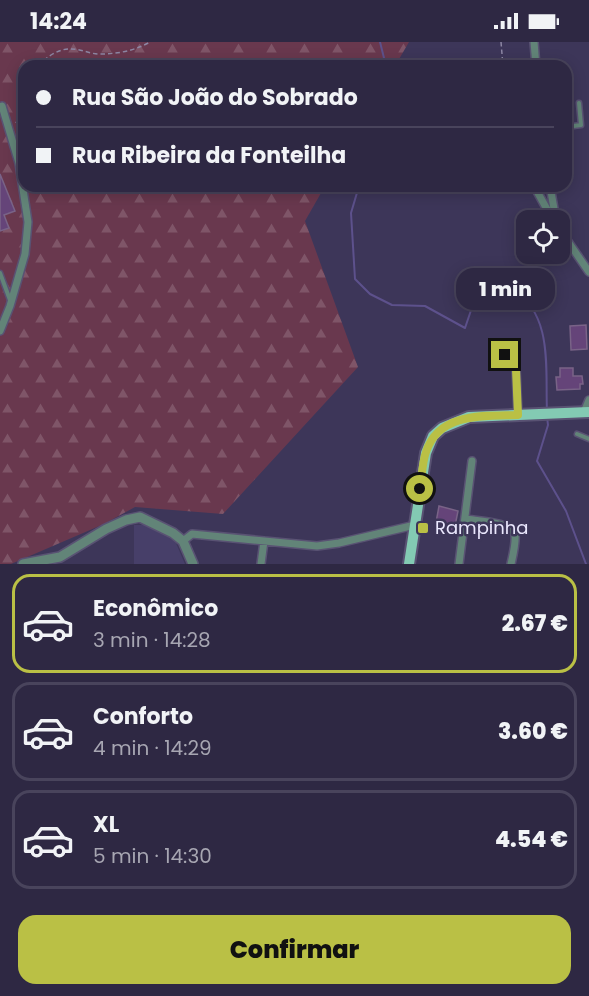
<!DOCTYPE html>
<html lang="pt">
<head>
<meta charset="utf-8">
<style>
	:root { --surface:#2e2843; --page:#3a344e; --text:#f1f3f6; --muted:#a7a6b2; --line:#49445c; --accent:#bac045 }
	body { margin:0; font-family:Poppins,sans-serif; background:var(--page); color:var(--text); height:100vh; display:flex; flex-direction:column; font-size:22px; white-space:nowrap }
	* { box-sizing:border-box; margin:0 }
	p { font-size:20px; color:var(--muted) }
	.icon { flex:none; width:33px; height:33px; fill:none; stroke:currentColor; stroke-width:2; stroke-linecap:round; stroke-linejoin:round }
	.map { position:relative; height:522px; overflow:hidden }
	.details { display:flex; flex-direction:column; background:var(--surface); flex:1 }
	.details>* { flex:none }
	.guide { position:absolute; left:18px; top:18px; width:554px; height:132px; border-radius:18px; box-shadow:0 3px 15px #0003,0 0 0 2px var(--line); display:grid; align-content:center; height:132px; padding:0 18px; background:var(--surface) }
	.fabs { position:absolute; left:516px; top:168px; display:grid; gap:12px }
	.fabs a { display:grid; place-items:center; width:54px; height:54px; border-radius:12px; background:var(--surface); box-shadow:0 3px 15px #0003,0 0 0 2px var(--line); font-size:30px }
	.end { position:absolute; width:27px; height:27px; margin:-14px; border:8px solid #bac045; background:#111; box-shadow:0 0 0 3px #111 }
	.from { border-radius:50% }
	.bubble { position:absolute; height:42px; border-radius:18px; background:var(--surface); box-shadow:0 3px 15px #0003,0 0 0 2px var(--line); font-size:20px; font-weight:800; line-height:42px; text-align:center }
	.guide b { display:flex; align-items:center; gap:21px; height:57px; font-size:22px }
	.guide b+b { border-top:2px solid var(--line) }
	.guide i { width:15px; height:15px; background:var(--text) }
	ul { padding:10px 0 0; list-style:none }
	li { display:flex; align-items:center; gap:18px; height:99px; margin:0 12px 9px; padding:0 6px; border:3px solid var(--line); border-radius:18px }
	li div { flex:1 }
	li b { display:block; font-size:22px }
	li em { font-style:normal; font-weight:800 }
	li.selected { border-color:var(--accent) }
	li>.icon { width:54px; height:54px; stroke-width:1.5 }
	.action { display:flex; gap:12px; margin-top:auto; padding:12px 18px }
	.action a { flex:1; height:69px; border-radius:18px; background:var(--accent); color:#111; font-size:24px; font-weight:800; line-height:69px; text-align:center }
	.status { display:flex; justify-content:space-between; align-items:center; height:42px; padding:0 30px; background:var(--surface); direction:ltr }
	.status svg { height:16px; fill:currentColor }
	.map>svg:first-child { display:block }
	.built { fill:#473f69 }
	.forest { fill:url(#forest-firs) }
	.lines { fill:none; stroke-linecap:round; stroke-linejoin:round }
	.stream { stroke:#5d518c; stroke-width:2 }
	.building { fill:#654479; stroke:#796387; stroke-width:1.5 }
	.service-casing { stroke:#595273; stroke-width:7 }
	.minor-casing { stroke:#595273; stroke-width:10 }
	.tertiary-casing { stroke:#595273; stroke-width:12 }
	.primary-casing { stroke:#595273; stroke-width:14 }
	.path { stroke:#8d87a4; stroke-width:1.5; stroke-dasharray:4.5 3; stroke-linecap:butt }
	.service { stroke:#628478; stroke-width:4 }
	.minor { stroke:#628478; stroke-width:7 }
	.tertiary { stroke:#628478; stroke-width:9 }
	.primary { stroke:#83cab3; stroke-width:10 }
	.route { stroke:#bac045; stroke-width:8 }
	.poi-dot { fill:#bac045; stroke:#3d3659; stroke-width:2 }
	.labels { text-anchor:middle; stroke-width:5; stroke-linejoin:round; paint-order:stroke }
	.poi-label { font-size:18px; fill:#eae7fd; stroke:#3d3659; text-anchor:start }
</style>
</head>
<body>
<div class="status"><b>14:24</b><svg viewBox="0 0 49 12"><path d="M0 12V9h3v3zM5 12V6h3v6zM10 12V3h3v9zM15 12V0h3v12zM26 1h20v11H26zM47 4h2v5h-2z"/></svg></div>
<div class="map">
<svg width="589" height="522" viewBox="0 0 589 522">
	<defs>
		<pattern id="forest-firs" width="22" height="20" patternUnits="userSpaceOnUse" patternTransform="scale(1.5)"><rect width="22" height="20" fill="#69384e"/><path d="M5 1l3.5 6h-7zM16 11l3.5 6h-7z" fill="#7f5568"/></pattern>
	</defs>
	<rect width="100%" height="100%" fill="#3d3659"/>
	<path class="built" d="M 134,483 L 146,483 L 162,490 L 176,501 L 185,522 L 134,522 Z"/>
	<path class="forest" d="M 0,0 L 409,0 L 395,24 L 24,24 L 24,144 L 325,144 L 305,179 L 358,325 L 223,472 L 135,465 L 104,482 L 11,522 L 0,522 Z"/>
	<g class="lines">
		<path class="stream" d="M 380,0 L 386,24
			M 359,144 L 351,171 L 355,237 L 370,252 L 392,263 L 425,264 L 465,286 L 482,236 C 493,236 503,242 512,247 C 554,272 545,328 547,369
			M 547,375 L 548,383 L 537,419 L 566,469 L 586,522"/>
	</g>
	<path class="building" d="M 0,132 L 15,169 L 4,173 L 9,186 L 0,189 Z
		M 586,283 L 587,307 L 571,308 L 570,284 Z
		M 560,326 L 573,326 L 573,334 L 582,334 L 583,342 L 580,342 L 580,347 L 557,348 L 556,335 L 560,335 Z
		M 439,464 L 458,469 L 454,489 L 435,486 Z"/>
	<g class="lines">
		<defs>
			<path id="service" d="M 566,85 L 581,83 L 579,61
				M 0,231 L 10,258
				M 577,392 L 589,397"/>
			<path id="minor" d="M 534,0 L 536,24
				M 534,144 L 553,178
				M 550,144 L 556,178
				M 560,188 L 589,230
				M 0,289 L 10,264 L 25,212 L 28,180 L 19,121 L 2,64
				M 505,313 L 516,327 L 518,373
				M 584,370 L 589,358
				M 466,477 C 477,479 513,480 515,493 C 516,501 513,513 511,522
				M 183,499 L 192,492 L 317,504 L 339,501 L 415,483
				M 261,522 L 264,499
				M 459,522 L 472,419"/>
			<path id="tertiary" d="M 23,522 L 60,515 L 106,487 L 126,478 L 140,475 L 173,491 L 183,499 L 193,522"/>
			<path id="primary" d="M 409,522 L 426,411 L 433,394 L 442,386 L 469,375 L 589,370"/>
		</defs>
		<use href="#service" class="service-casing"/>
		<use href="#minor" class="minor-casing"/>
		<use href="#tertiary" class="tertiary-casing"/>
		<use href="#primary" class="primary-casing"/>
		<path class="path" d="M 501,0 L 503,24
			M 39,24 C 45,15 60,6 71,7 C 81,7 90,12 99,12 C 117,12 134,9 150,0
			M 16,81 L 22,68 L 24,52"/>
		<use href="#service" class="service"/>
		<use href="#minor" class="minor"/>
		<use href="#tertiary" class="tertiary"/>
		<use href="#primary" class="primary"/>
	</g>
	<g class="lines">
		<path class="route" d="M 420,447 C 422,435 422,421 426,410 C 439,370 484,374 518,373 L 516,327 L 505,313"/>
	</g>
	<rect class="poi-dot" x="417" y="480" width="12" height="12" rx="3"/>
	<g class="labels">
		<g class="poi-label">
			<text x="435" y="492">Rampinha</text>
		</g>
	</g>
</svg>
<div class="fabs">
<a><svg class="icon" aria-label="locate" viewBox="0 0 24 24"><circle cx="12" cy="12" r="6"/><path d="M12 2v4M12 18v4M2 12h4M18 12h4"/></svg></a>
</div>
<i class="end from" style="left:420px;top:447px"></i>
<i class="end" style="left:505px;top:313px"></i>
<div class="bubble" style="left:456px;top:226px;width:99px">1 min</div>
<div class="guide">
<b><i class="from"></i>Rua São João do Sobrado</b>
<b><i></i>Rua Ribeira da Fonteilha</b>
</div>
</div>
<section class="details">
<ul>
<li class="selected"><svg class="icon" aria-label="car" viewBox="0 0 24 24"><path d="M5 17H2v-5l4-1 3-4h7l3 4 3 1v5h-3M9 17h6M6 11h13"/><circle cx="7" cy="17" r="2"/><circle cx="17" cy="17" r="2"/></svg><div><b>Econômico</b><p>3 min · 14:28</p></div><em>2.67 €</em></li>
<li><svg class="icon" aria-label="car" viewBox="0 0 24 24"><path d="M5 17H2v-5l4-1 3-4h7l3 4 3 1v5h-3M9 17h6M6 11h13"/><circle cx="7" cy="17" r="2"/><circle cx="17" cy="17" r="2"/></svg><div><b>Conforto</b><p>4 min · 14:29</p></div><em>3.60 €</em></li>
<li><svg class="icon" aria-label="car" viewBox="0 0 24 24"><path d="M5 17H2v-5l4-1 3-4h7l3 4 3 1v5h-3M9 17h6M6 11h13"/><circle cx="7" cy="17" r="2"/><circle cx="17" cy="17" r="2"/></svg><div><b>XL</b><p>5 min · 14:30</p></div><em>4.54 €</em></li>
</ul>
<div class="action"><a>Confirmar</a></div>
</section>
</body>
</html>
